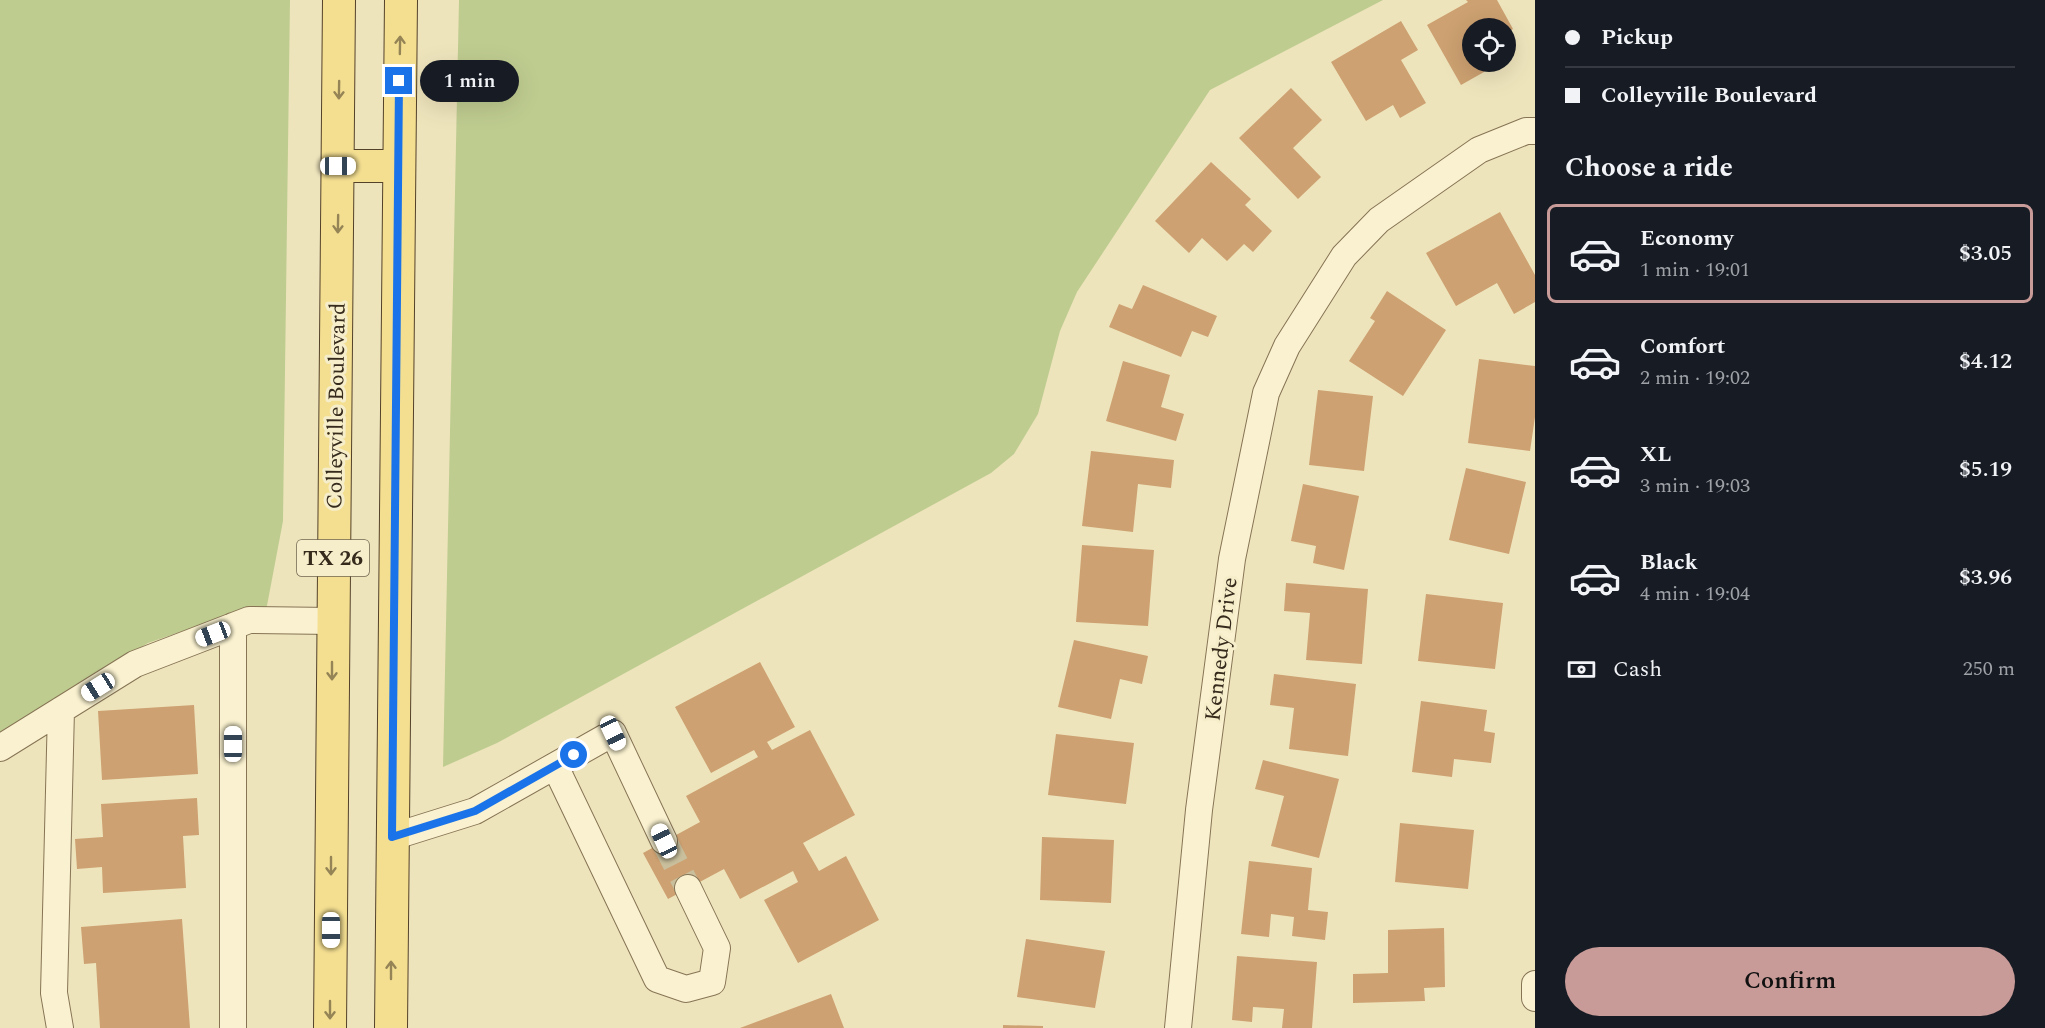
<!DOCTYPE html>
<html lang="en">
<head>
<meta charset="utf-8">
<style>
	:root { --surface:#171b24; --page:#20242c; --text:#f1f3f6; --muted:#9ea1a6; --line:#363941; --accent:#c89b98 }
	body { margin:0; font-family:Spectral,serif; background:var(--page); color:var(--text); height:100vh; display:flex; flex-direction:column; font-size:22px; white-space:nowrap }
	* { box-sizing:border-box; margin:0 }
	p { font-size:20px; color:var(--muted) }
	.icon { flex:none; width:33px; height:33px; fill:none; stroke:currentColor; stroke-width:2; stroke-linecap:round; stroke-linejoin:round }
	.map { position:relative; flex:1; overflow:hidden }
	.panel { display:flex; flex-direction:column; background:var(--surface); width:510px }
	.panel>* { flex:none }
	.top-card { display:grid; align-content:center; height:132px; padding:0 30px; background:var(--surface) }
	.controls { position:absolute; left:1462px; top:18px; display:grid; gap:12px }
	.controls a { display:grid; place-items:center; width:54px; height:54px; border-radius:50%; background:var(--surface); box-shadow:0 6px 24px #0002; font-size:30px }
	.end { position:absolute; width:27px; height:27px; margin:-14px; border:8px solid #1a73e8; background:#fff; box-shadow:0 0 0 3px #fff }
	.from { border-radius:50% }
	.bubble { position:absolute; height:42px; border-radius:21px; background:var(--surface); box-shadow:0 6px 24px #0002; font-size:20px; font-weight:600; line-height:42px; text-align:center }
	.car { position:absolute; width:18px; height:36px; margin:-18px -9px; border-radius:8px; box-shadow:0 0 4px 2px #0007; background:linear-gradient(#fff 24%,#345 0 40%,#fff 0 76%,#345 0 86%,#fff 0) }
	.top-card b { display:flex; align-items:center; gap:21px; height:57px; font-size:22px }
	.top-card b+b { border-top:2px solid var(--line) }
	.top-card i { width:15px; height:15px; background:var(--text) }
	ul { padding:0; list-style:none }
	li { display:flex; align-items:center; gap:18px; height:99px; margin:0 12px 9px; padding:0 18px; border:3px solid transparent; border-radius:9px }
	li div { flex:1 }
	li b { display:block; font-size:22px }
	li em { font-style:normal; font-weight:600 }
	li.on { border-color:var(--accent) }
	li>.icon { width:54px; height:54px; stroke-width:1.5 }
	h2 { padding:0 30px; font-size:27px; line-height:72px }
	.pay { display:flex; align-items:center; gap:15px; height:66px; padding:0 30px; font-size:22px }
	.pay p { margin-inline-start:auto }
	.cta { display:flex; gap:12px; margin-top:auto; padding:12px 30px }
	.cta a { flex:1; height:69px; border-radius:36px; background:var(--accent); color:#111; font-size:24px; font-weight:600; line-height:69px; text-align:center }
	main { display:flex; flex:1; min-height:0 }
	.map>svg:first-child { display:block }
	.green { fill:#bfcc90 }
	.building { fill:#cda171 }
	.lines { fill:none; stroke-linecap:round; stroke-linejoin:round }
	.minor-tunnel { stroke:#c9bf9c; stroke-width:26; stroke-dasharray:26 13; stroke-linecap:butt }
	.minor-casing { stroke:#867455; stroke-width:28 }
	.major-casing { stroke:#53412a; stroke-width:34 }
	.minor { stroke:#f9f1cf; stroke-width:26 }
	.major { stroke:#f4df91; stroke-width:32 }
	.oneway { stroke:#948456 }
	.route { stroke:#1a73e8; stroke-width:8 }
	.labels { text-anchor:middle; stroke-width:6; stroke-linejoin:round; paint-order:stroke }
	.shield { fill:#f6eecb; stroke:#6f6550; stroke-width:1.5 }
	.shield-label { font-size:21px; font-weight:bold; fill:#352a1b }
	.street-label { font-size:22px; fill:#352a1b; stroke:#f6eecb }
</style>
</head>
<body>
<main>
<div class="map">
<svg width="1535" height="1028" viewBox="0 0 1535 1028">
	<rect width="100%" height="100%" fill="#eee4bc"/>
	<path class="green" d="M 0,0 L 290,0 L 283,521 L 266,611 L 203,624 L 148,643 L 0,734 Z
		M 459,0 L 1383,0 L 1210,90 L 1077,292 L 1060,331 L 1038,414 L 1014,454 L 991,473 L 497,743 L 443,767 Z"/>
	<path class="building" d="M 1466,0 L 1497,0 L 1513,29 L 1506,33 L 1506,28 L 1473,28 L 1473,62 L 1478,62 L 1484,72 L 1461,85 L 1427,25 L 1468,2 Z
		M 1401,21 L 1418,50 L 1401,60 L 1426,103 L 1400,118 L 1393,105 L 1366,121 L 1331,62 Z
		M 1291,88 L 1322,120 L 1293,148 L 1321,177 L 1298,199 L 1239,138 Z
		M 1211,162 L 1251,199 L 1245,205 L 1272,231 L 1253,252 L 1244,244 L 1227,261 L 1202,238 L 1189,253 L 1155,221 Z
		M 1500,212 L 1535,275 L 1535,302 L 1514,314 L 1497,283 L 1456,306 L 1426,253 Z
		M 1143,285 L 1217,316 L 1208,337 L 1192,331 L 1181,357 L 1109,327 L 1119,304 L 1132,309 Z
		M 1387,291 L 1446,330 L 1403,396 L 1349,361 L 1375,321 L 1370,318 Z
		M 1479,359 L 1535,366 L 1535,417 L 1530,451 L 1468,443 Z
		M 1123,361 L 1170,375 L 1161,407 L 1184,414 L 1176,441 L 1106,421 Z
		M 1318,390 L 1373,396 L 1364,471 L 1309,465 Z
		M 1091,451 L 1174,460 L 1171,488 L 1138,484 L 1133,532 L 1082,526 Z
		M 1466,468 L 1526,482 L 1509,554 L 1449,540 Z
		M 1303,484 L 1359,496 L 1344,570 L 1313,563 L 1316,546 L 1291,541 Z
		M 1082,545 L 1154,550 L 1148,626 L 1076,622 Z
		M 1286,583 L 1368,589 L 1362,664 L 1306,660 L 1310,613 L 1284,611 Z
		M 1426,594 L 1503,603 L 1495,669 L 1418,661 Z
		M 1074,640 L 1148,656 L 1142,684 L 1120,679 L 1111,719 L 1058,707 Z
		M 760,662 L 795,727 L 767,742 L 772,750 L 810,730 L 855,815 L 803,843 L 819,871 L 846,856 L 879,920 L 798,963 L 764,900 L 798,882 L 793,871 L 740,899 L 724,869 L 668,899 L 643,853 L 700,822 L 686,796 L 758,757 L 754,750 L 711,773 L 675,707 Z
		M 1274,674 L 1356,684 L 1348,756 L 1289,749 L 1294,708 L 1270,705 Z
		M 1421,701 L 1487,710 L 1484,731 L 1495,733 L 1491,763 L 1454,759 L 1452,777 L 1412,772 Z
		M 194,705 L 198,774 L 102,780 L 98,711 Z
		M 1056,734 L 1134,743 L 1126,804 L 1048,795 Z
		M 1263,760 L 1339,779 L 1319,858 L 1271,846 L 1284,796 L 1255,789 Z
		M 197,798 L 199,835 L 183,836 L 186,888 L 103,893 L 102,867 L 77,869 L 75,839 L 103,837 L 101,804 Z
		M 1400,823 L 1474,830 L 1468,889 L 1395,882 Z
		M 1042,837 L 1114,840 L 1111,903 L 1040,900 Z
		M 1249,861 L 1312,868 L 1308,910 L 1328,912 L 1325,940 L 1292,936 L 1294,917 L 1271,914 L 1269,937 L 1241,934 Z
		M 182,919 L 190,1028 L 100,1028 L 96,963 L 84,964 L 81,927 Z
		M 1444,928 L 1445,987 L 1424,988 L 1425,1001 L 1353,1003 L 1353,974 L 1388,973 L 1388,930 Z
		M 1026,939 L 1105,951 L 1095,1008 L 1017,997 Z
		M 1237,956 L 1317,962 L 1312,1028 L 1282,1028 L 1284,1009 L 1253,1007 L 1252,1022 L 1232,1020 Z
		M 831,994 L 844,1028 L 740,1028 Z
		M 1003,1025 L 1043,1026 L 1043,1028 L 1003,1028 Z"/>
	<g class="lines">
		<path class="minor-tunnel" d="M 664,841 L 688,888"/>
		<defs>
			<path id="minor" d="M 233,626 L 233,1028
				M 0,748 L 135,664 L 249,620 L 332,621
				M 555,766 L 657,979 L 686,989 L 712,982 L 717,948 L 688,888
				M 392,837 L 475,811 L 613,733 L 664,841
				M 1535,984 L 1535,998
				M 60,1028 L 54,993 L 61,710
				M 1178,1028 L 1199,810 L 1232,559 L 1266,393 L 1287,346 L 1344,256 L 1379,220 L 1479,150 L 1526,131 L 1535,131"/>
			<path id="major" d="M 338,166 L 397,166
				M 330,1028 L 339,0
				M 391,1028 L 401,0"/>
		</defs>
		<use href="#minor" class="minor-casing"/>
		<use href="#major" class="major-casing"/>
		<use href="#minor" class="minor"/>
		<use href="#major" class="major"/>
	</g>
	<defs><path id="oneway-shaft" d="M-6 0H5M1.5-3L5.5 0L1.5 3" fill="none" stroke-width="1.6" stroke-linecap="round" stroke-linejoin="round" transform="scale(1.5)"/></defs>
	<g class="oneway">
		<use href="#oneway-shaft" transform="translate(400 45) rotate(-89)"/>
		<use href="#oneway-shaft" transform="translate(339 90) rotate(91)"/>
		<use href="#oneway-shaft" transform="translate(338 224) rotate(91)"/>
		<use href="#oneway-shaft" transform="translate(332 671) rotate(90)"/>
		<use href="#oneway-shaft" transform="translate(331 866) rotate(90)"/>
		<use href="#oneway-shaft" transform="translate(391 970) rotate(-90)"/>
		<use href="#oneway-shaft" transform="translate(330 1010) rotate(90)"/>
	</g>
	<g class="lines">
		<path class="route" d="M 399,81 L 392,837 L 475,811 L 574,755"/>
	</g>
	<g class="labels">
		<rect class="shield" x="297" y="540" width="72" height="36" rx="4.5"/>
		<g class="shield-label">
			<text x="333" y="565">TX 26</text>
		</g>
		<g class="street-label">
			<text transform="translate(335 406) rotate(-89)" y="8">Colleyville Boulevard</text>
			<text transform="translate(1220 649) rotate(-83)" y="8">Kennedy Drive</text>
		</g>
	</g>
</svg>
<div class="controls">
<a><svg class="icon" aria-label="locate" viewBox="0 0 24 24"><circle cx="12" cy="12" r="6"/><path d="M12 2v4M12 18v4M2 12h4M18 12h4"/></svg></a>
</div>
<i class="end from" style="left:574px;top:755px"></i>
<i class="end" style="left:399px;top:81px"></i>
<div class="bubble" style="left:420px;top:60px;width:99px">1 min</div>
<i class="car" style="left:338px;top:166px;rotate:90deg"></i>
<i class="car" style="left:213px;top:634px;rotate:249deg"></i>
<i class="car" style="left:98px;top:687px;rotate:238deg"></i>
<i class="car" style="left:613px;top:733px;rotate:155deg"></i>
<i class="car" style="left:233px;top:744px;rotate:0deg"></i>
<i class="car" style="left:664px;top:841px;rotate:335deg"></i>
<i class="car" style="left:331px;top:930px;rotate:180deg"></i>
</div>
<section class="panel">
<div class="top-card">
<b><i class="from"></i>Pickup</b>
<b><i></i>Colleyville Boulevard</b>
</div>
<h2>Choose a ride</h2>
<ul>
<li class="on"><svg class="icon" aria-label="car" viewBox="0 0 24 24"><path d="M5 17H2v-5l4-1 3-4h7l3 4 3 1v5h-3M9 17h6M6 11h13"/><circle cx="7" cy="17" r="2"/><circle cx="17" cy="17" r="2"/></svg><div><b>Economy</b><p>1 min · 19:01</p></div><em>$3.05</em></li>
<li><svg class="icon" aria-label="car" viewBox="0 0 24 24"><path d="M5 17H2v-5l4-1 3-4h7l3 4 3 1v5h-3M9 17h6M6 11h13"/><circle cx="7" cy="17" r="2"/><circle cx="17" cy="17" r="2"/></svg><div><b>Comfort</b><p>2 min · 19:02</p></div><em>$4.12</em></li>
<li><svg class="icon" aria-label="car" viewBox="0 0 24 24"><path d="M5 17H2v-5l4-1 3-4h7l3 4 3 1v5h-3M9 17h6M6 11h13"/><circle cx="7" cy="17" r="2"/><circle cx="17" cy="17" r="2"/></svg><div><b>XL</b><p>3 min · 19:03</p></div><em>$5.19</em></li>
<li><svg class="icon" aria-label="car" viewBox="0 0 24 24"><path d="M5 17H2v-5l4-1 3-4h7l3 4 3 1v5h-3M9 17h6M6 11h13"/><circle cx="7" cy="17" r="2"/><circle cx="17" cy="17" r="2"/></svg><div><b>Black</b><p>4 min · 19:04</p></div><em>$3.96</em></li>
</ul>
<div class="pay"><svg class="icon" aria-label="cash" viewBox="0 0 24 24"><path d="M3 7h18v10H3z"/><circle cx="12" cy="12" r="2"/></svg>Cash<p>250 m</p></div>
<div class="cta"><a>Confirm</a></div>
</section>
</main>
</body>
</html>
